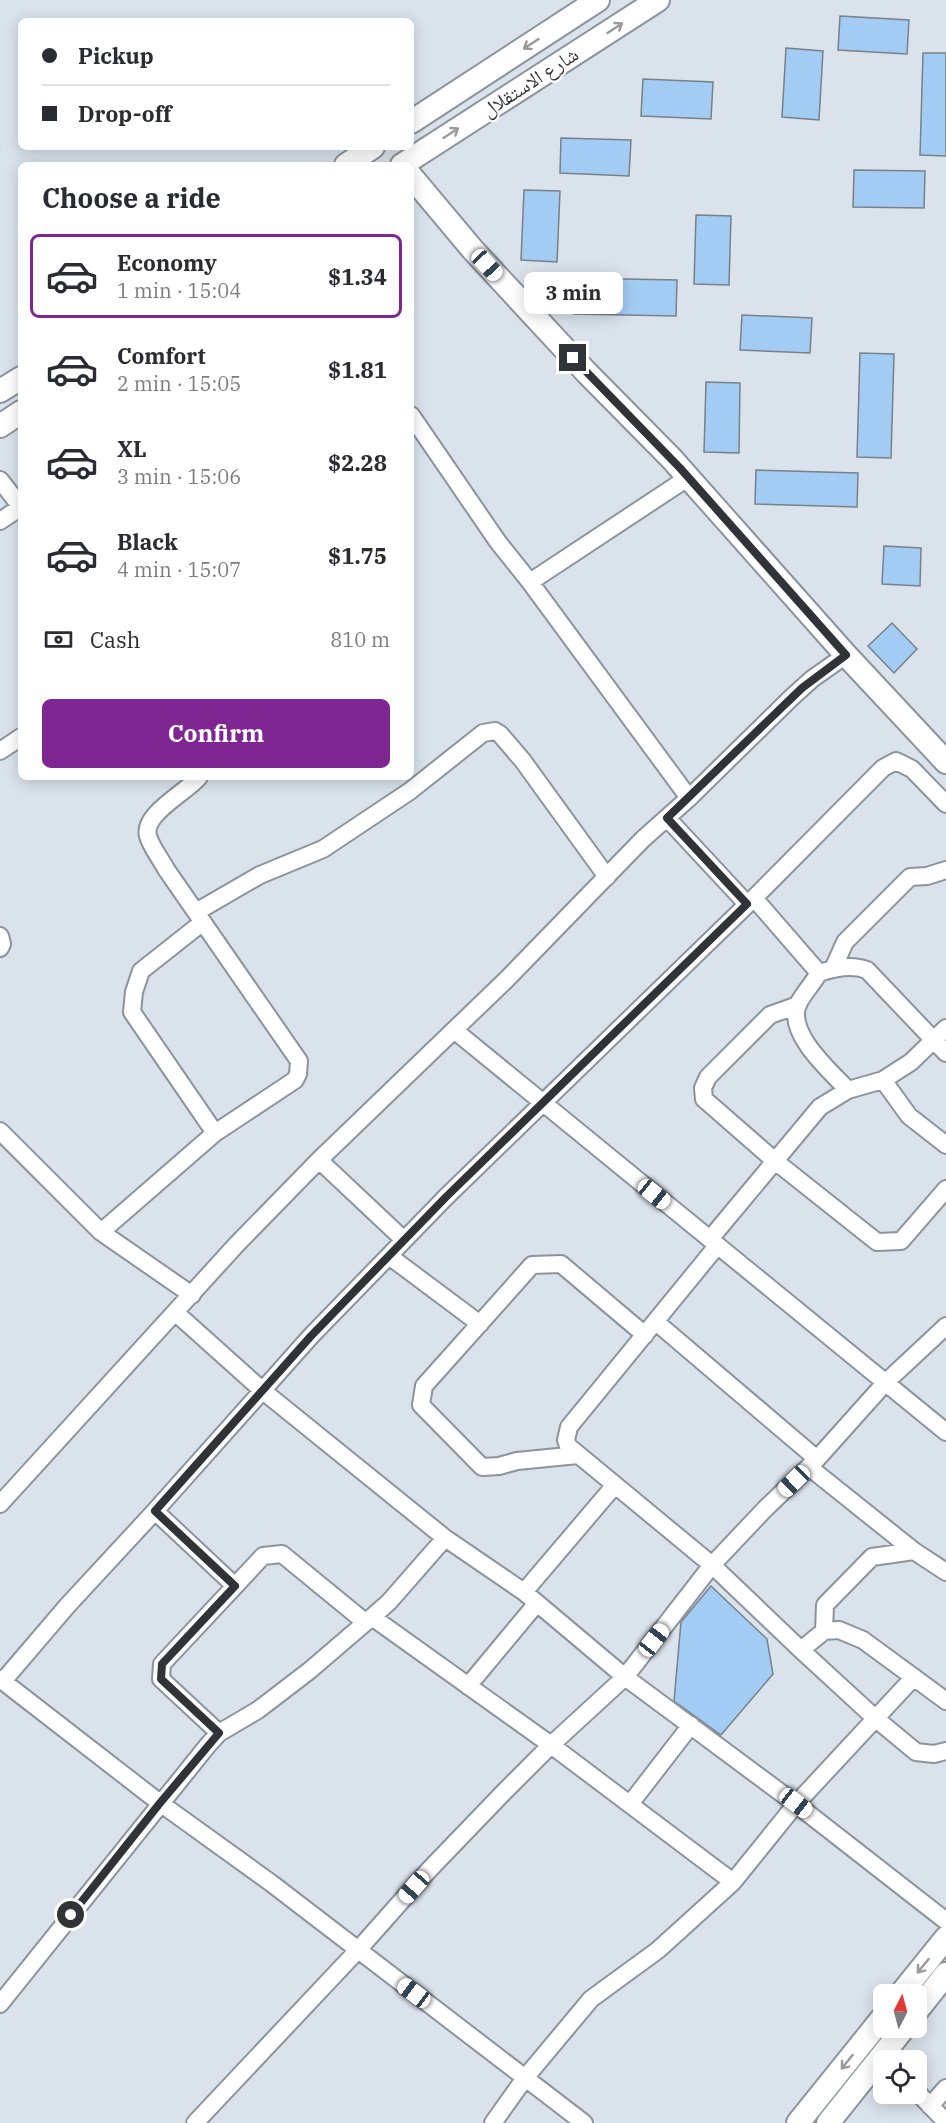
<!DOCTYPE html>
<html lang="en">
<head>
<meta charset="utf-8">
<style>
	:root { --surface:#fff; --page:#f2f2f3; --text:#2b2b33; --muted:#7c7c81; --line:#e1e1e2; --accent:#7f2693 }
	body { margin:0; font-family:"IBM Plex Serif","Noto Naskh Arabic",serif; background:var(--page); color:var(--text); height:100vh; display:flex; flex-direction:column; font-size:22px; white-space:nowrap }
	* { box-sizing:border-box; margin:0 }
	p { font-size:20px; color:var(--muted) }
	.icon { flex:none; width:33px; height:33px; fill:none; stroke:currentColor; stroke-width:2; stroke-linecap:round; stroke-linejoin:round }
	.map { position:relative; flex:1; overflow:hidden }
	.sheet { position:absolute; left:18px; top:162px; width:396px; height:618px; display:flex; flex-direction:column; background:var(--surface); border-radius:9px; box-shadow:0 3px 15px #0003 }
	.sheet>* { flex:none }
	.top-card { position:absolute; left:18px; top:18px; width:396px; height:132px; border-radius:9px; box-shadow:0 3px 15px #0003; display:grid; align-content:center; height:132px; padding:0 24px; background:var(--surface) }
	.needle { width:39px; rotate:6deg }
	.fabs { position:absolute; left:873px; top:1984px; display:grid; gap:12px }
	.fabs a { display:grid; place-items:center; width:54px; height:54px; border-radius:9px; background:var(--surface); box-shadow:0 3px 15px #0003; font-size:30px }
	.end { position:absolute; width:27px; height:27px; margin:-14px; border:8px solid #303337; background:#fff; box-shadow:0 0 0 3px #fff }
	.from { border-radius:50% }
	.bubble { position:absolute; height:42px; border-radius:9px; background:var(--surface); box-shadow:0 3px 15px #0003; font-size:20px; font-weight:700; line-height:42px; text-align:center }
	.car { position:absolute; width:18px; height:36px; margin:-18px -9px; border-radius:8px; box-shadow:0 0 4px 2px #0007; background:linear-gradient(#fff 24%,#345 0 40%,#fff 0 76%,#345 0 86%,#fff 0) }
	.top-card b { display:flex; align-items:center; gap:21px; height:57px; font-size:22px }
	.top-card b+b { border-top:2px solid var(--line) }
	.top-card i { width:15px; height:15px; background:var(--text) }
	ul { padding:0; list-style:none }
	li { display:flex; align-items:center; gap:18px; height:84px; margin:0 12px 9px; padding:0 12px; border:3px solid transparent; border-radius:9px }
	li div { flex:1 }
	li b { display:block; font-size:22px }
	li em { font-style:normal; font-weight:700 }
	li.on { border-color:var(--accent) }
	li>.icon { width:54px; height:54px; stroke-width:1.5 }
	h2 { padding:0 24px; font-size:27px; line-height:72px }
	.pay { display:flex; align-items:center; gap:15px; height:66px; padding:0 24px; font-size:22px }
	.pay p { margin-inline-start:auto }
	.cta { display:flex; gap:12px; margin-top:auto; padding:12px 24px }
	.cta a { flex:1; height:69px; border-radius:9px; background:var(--accent); color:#fff; font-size:24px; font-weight:700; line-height:69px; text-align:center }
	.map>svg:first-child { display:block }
	.building { fill:#a2ccf3; stroke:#788088; stroke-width:1.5 }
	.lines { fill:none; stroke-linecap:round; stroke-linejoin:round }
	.street-casing { stroke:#8b949c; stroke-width:20 }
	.secondary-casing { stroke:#8b949c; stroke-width:26 }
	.street { stroke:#fff; stroke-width:16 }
	.secondary { stroke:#fff; stroke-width:22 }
	.oneway { stroke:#98999b }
	.route { stroke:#303337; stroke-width:8 }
	.labels { text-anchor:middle; stroke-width:4.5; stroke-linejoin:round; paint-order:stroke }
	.street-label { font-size:20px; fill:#303337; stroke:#fff }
</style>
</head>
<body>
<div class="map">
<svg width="946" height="2123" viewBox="0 0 946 2123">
	<rect width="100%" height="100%" fill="#dae3ec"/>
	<path class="building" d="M 840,16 L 909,20 L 907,54 L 838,50 Z
		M 786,48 L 823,51 L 819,120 L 782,117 Z
		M 923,53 L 946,53 L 946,156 L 920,155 Z
		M 643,79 L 713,82 L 711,119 L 641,116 Z
		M 561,138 L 631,140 L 629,176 L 560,173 Z
		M 854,170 L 925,171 L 924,208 L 853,207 Z
		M 524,190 L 560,191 L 557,262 L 521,260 Z
		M 696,215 L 731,216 L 729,285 L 694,284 Z
		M 575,278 L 677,280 L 676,316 L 574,314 Z
		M 742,315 L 812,318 L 810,353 L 740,350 Z
		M 860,353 L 894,354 L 891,458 L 857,457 Z
		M 706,382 L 740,383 L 739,453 L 704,452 Z
		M 756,470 L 858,473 L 857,507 L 755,504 Z
		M 884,546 L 921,548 L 920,586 L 882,584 Z
		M 892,623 L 917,649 L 894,673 L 868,646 Z
		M 711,1586 L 767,1639 L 773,1674 L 721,1735 L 674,1701 L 681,1622 Z"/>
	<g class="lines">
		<defs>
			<path id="street" d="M 411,415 L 498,542 L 530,582 L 689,798
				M 0,480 L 21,507
				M 0,521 L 21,507
				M 530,582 L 689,477
				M 0,751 L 21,737
				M 667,818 L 747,904
				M 754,898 L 819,973
				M 196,912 L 260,875 L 323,849 L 410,791 L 483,733 L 495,731 L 500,734 L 523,761 L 607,877
				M 203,922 L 141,971 L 134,992 L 132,1012 L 215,1133
				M 0,936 L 2,944 L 0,948
				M 833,969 L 845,942 L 910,877 L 927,876 L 946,870
				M 798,1005 L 770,1015 L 708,1077 L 703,1088 L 704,1099 L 775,1161 L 877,1242 L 901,1241 L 946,1189
				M 454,1030 L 946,1432
				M 883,1080 L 909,1116 L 946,1145
				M 848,1090 C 830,1071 786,1033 798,1004 C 803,994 813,983 819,973 C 835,968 851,964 867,970 L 946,1053
				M 0,1131 L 101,1232 L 192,1295
				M 319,1160 L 404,1240
				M 101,1232 L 215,1133 L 295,1080 L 298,1074 L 299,1061 L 166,869 C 161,859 151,847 148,836 C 142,814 187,792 199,777
				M 710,1239 L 820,1107 L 848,1090 L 883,1080 L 911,1062 L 946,1028
				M 717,1246 L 569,1427 L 566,1440 L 568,1446 L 712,1565 L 801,1650 L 875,1718 L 916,1752 L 934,1754 L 946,1751
				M 389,1256 L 480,1324
				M 176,1313 L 263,1391 L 445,1538 L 524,1592 L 625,1677 L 796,1804 L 946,1921
				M 656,1322 L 817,1459
				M 578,1455 L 517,1461 L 499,1466 L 482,1467 L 421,1405 L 424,1386 L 532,1265 L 561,1264 L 645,1335
				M 809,1467 L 914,1551 L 946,1572
				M 0,1504 L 237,1244 L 319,1160 L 507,979 L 643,839 L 689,798 L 791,698 L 812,679 L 846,655
				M 155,1511 L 235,1586
				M 524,1592 L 615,1485
				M 372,1617 L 551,1745 L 733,1882
				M 824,1631 L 825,1605 L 872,1557 L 914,1551
				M 801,1650 L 824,1631 L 839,1630 L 863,1640 L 946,1701
				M 0,1679 L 160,1803 L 271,1883 L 584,2123
				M 3,1681 L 68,1605 L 155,1511 L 311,1336 L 446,1197 L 754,898 L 883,768 L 896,761 L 912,769 L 946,804
				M 468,1686 L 537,1603
				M 219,1733 L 161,1679 L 162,1664 L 263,1556 L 282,1554 L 365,1622
				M 630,1804 L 691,1725
				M 0,2004 L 208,1745 L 219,1733 L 258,1710 L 309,1671 L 372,1617 L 389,1602 L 445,1538
				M 916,2091 L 946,2122
				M 930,2106 L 946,2088
				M 195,2123 L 358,1950 L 428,1871 L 504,1792 L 551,1745 L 625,1677 L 712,1565 L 765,1509 L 817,1459 L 885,1383 L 946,1326
				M 493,2123 L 525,2078 L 591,1999 L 658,1950 L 733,1882 L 796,1804 L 914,1677"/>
			<path id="secondary" d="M 411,122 L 598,0
				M 346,165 L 373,147
				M 402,165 L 658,0
				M 411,176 L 473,250 L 587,373 L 671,458 L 846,655 L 946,762
				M 0,391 L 21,378
				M 0,426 L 21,412
				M 900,1995 L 946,1938
				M 916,2012 L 946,1974
				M 798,2123 L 884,2016
				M 828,2123 L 904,2028"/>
		</defs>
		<use href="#street" class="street-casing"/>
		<use href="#secondary" class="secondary-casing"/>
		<use href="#street" class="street"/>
		<use href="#secondary" class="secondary"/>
	</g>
	<defs><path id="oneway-shaft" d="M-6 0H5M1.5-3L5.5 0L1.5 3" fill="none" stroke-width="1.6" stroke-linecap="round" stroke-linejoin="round" transform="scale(1.5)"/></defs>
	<g class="oneway">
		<use href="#oneway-shaft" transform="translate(615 28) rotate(-33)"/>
		<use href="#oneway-shaft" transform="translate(531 44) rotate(147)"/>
		<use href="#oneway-shaft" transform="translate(451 133) rotate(-33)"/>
		<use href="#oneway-shaft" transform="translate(923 1966) rotate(129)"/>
		<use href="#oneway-shaft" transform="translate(847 2062) rotate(129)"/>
	</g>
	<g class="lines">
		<path class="route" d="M 71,1915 L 160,1803 L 219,1733 L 161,1679 L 162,1664 L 235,1586 L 155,1511 L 311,1336 L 446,1197 L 747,904 L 667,818 L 802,688 L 846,655 L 680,468 L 573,358"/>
	</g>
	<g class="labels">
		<g class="street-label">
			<text transform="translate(530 82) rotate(-33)" y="7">شارع الاستقلال</text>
		</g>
	</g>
</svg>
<div class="fabs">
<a><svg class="needle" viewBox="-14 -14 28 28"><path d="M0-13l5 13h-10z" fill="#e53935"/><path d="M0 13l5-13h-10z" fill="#7c7c81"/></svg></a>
<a><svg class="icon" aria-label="locate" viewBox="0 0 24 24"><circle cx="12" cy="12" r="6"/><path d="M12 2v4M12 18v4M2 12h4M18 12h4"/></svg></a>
</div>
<i class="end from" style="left:71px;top:1915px"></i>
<i class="end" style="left:573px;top:358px"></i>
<div class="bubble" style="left:524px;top:272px;width:99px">3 min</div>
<i class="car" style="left:487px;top:265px;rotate:137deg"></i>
<i class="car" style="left:654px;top:1194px;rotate:129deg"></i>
<i class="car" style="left:794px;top:1481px;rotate:226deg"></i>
<i class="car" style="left:654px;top:1640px;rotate:38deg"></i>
<i class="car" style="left:796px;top:1803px;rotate:128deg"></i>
<i class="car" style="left:414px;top:1887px;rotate:221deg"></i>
<i class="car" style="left:414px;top:1993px;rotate:307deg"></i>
<div class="top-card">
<b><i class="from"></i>Pickup</b>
<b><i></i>Drop-off</b>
</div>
<section class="sheet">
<h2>Choose a ride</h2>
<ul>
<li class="on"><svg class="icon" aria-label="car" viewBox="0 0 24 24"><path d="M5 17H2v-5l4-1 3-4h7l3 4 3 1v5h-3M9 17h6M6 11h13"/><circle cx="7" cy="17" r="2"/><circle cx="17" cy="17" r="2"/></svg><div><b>Economy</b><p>1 min · 15:04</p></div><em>$1.34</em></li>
<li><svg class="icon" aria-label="car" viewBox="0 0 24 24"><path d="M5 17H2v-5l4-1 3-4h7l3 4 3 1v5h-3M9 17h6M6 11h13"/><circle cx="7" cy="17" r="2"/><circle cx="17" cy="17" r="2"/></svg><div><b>Comfort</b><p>2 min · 15:05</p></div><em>$1.81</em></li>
<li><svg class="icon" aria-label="car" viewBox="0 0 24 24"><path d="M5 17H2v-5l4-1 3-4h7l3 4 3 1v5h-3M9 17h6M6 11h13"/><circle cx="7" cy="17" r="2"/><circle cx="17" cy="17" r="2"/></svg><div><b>XL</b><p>3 min · 15:06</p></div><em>$2.28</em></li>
<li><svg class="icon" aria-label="car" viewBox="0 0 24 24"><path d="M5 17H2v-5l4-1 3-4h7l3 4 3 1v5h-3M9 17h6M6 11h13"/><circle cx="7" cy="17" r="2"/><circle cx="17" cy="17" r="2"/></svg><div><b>Black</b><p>4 min · 15:07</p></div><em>$1.75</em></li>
</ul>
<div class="pay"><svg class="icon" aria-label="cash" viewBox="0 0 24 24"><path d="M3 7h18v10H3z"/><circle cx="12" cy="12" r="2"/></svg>Cash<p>810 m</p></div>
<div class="cta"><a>Confirm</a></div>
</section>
</div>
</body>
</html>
